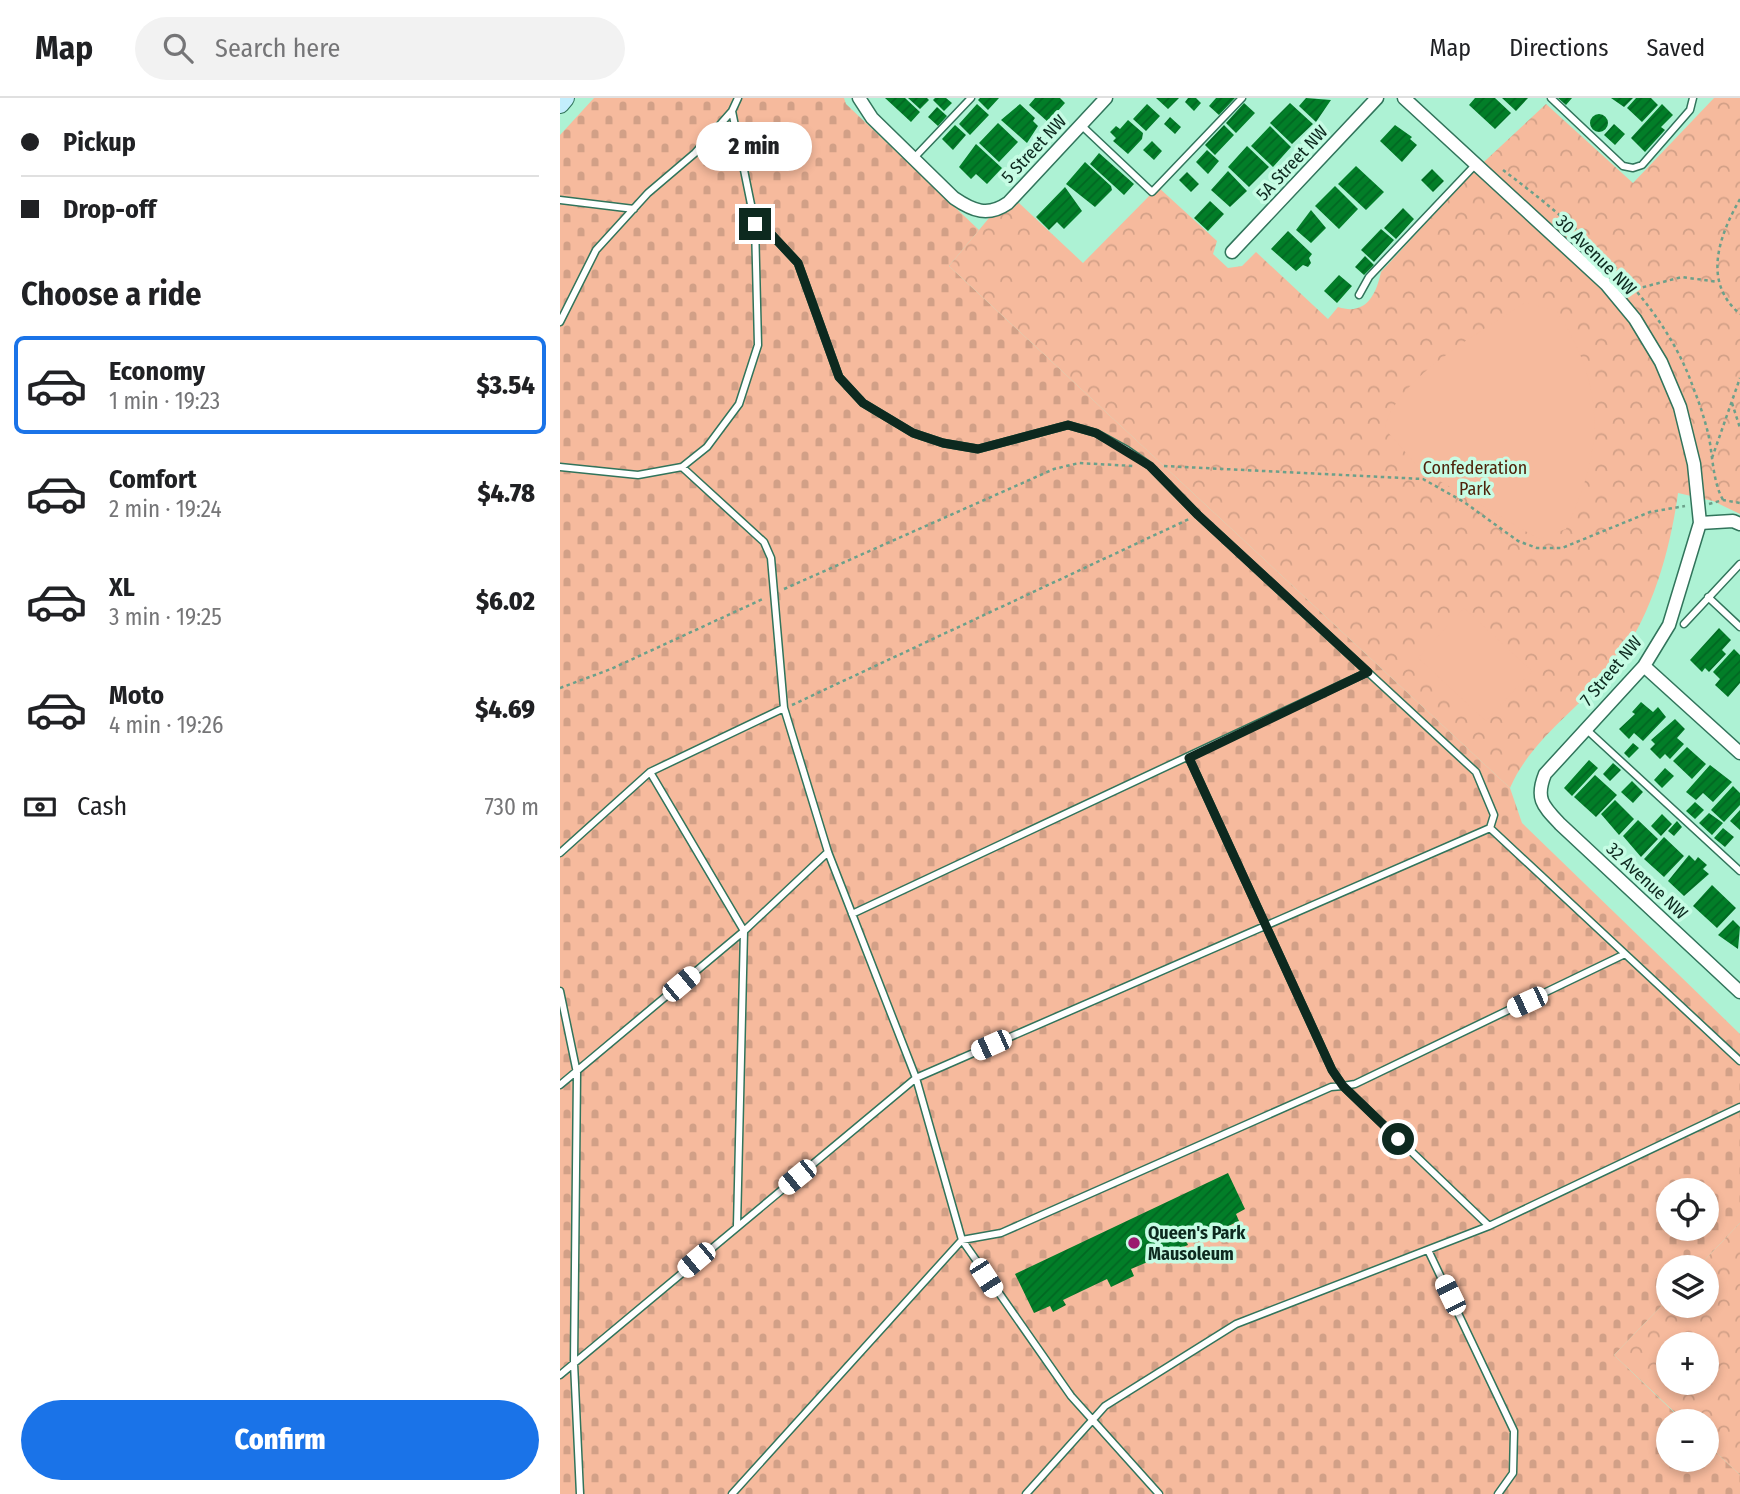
<!DOCTYPE html>
<html lang="en">
<head>
<meta charset="utf-8">
<style>
	:root { --surface:#fff; --page:#f2f2f2; --text:#202124; --muted:#757577; --line:#e0e0e0; --accent:#1a73e8 }
	body { margin:0; font-family:"Fira Sans Condensed",sans-serif; background:var(--page); color:var(--text); height:100vh; display:flex; flex-direction:column; font-size:26px; white-space:nowrap }
	* { box-sizing:border-box; margin:0 }
	p { font-size:23px; color:var(--muted) }
	.icon { flex:none; width:38px; height:38px; fill:none; stroke:currentColor; stroke-width:2; stroke-linecap:round; stroke-linejoin:round }
	.map { position:relative; flex:1; overflow:hidden }
	.panel { display:flex; flex-direction:column; background:var(--surface); width:560px }
	.panel>* { flex:none }
	.hud { display:grid; align-content:center; height:154px; padding:0 21px; background:var(--surface) }
	.tools { position:absolute; left:1096px; top:1080px; display:grid; gap:14px }
	.tools a { display:grid; place-items:center; width:63px; height:63px; border-radius:50%; background:var(--surface); box-shadow:0 4px 10px #0003; font-size:35px }
	.end { position:absolute; width:32px; height:32px; margin:-16px; border:9px solid #0d291f; background:#fff; box-shadow:0 0 0 4px #fff }
	.from { border-radius:50% }
	.bubble { position:absolute; height:49px; border-radius:24px; background:var(--surface); box-shadow:0 4px 10px #0003; font-size:23px; font-weight:800; line-height:49px; text-align:center }
	.car { position:absolute; width:21px; height:42px; margin:-21px -10px; border-radius:9px; box-shadow:0 0 5px 2px #0007; background:linear-gradient(#fff 24%,#345 0 40%,#fff 0 76%,#345 0 86%,#fff 0) }
	.hud b { display:flex; align-items:center; gap:24px; height:66px; font-size:26px }
	.hud b+b { border-top:2px solid var(--line) }
	.hud i { width:18px; height:18px; background:var(--text) }
	ul { padding:0; list-style:none }
	li { display:flex; align-items:center; gap:21px; height:98px; margin:0 14px 10px; padding:0 7px; border:4px solid transparent; border-radius:10px }
	li div { flex:1 }
	li b { display:block; font-size:26px }
	li em { font-style:normal; font-weight:800 }
	li.on { border-color:var(--accent) }
	li>.icon { width:63px; height:63px; stroke-width:1.5 }
	h2 { padding:0 21px; font-size:32px; line-height:84px }
	.pay { display:flex; align-items:center; gap:18px; height:77px; padding:0 21px; font-size:26px }
	.pay p { margin-inline-start:auto }
	.cta { display:flex; gap:14px; margin-top:auto; padding:14px 21px }
	.cta a { flex:1; height:80px; border-radius:42px; background:var(--accent); color:#fff; font-size:28px; font-weight:800; line-height:80px; text-align:center }
	header { display:flex; align-items:center; gap:42px; box-sizing:border-box; height:98px; padding:0 35px; background:var(--surface); border-bottom:2px solid var(--line) }
	header strong { font-size:33px }
	nav { display:flex; gap:38px; margin-inline-start:auto; font-size:24px }
	.search { width:490px; height:63px; background:var(--page); display:flex; align-items:center; gap:18px; box-sizing:border-box; padding:0 24px; border-radius:38px; color:var(--muted); font-size:26px }
	main { display:flex; flex:1; min-height:0 }
	.map>svg:first-child { display:block }
	.cemetery { fill:url(#cemetery-stones); fill-rule:evenodd }
	.park { fill:url(#park-crowns); fill-rule:evenodd }
	.pitch { fill:#f6ba9d }
	.building { fill:url(#building-hatch) }
	.lines { fill:none; stroke-linecap:round; stroke-linejoin:round }
	.service-casing { stroke:#31745b; stroke-width:9 }
	.minor-casing { stroke:#31745b; stroke-width:15 }
	.secondary-casing { stroke:#31745b; stroke-width:20 }
	.path { stroke:#6ca08a; stroke-width:2.5; stroke-dasharray:3.5 3.5; stroke-linecap:butt }
	.service { stroke:#fff; stroke-width:6 }
	.minor { stroke:#fff; stroke-width:12 }
	.secondary { stroke:#c3eefd; stroke-width:18 }
	.route { stroke:#0d291f; stroke-width:9 }
	.poi-dot { fill:#9b1a6f; stroke:#c6fce4; stroke-width:2.5 }
	.labels { text-anchor:middle; stroke-width:7; stroke-linejoin:round; paint-order:stroke }
	.street-label { font-size:18px; fill:#0d291f; stroke:#c6fce4 }
	.park-label { font-size:18px; fill:#4e230b; stroke:#c6fce4 }
	.poi-label { font-size:18px; font-weight:bold; fill:#0d291f; stroke:#c6fce4; text-anchor:start }
</style>
</head>
<body>
<header>
<strong>Map</strong>
<div class="search"><svg class="icon" aria-label="search" viewBox="0 0 24 24"><circle cx="10" cy="10" r="6"/><path d="M15 15l6 6"/></svg>Search here</div>
<nav><a>Map</a><a>Directions</a><a>Saved</a></nav>
</header>
<main>
<section class="panel">
<div class="hud">
<b><i class="from"></i>Pickup</b>
<b><i></i>Drop-off</b>
</div>
<h2>Choose a ride</h2>
<ul>
<li class="on"><svg class="icon" aria-label="car" viewBox="0 0 24 24"><path d="M5 17H2v-5l4-1 3-4h7l3 4 3 1v5h-3M9 17h6M6 11h13"/><circle cx="7" cy="17" r="2"/><circle cx="17" cy="17" r="2"/></svg><div><b>Economy</b><p>1 min · 19:23</p></div><em>$3.54</em></li>
<li><svg class="icon" aria-label="car" viewBox="0 0 24 24"><path d="M5 17H2v-5l4-1 3-4h7l3 4 3 1v5h-3M9 17h6M6 11h13"/><circle cx="7" cy="17" r="2"/><circle cx="17" cy="17" r="2"/></svg><div><b>Comfort</b><p>2 min · 19:24</p></div><em>$4.78</em></li>
<li><svg class="icon" aria-label="car" viewBox="0 0 24 24"><path d="M5 17H2v-5l4-1 3-4h7l3 4 3 1v5h-3M9 17h6M6 11h13"/><circle cx="7" cy="17" r="2"/><circle cx="17" cy="17" r="2"/></svg><div><b>XL</b><p>3 min · 19:25</p></div><em>$6.02</em></li>
<li><svg class="icon" aria-label="car" viewBox="0 0 24 24"><path d="M5 17H2v-5l4-1 3-4h7l3 4 3 1v5h-3M9 17h6M6 11h13"/><circle cx="7" cy="17" r="2"/><circle cx="17" cy="17" r="2"/></svg><div><b>Moto</b><p>4 min · 19:26</p></div><em>$4.69</em></li>
</ul>
<div class="pay"><svg class="icon" aria-label="cash" viewBox="0 0 24 24"><path d="M3 7h18v10H3z"/><circle cx="12" cy="12" r="2"/></svg>Cash<p>730 m</p></div>
<div class="cta"><a>Confirm</a></div>
</section>
<div class="map">
<svg width="1180" height="1396" viewBox="0 0 1180 1396">
	<defs>
		<pattern id="cemetery-stones" width="16" height="16" patternUnits="userSpaceOnUse" patternTransform="scale(1.75)"><rect width="16" height="16" fill="#f6ba9d"/><path d="M2 7V4a2 2 0 0 1 4 0v3zM10 15v-3a2 2 0 0 1 4 0v3z" fill="#d2a087"/></pattern>
		<pattern id="park-crowns" width="20" height="18" patternUnits="userSpaceOnUse" patternTransform="scale(1.75)"><rect width="20" height="18" fill="#f6ba9d"/><path d="M2 6a3 3 0 1 1 6 0M12 15a3 3 0 1 1 6 0" fill="none" stroke="#d2a087"/></pattern>
		<pattern id="building-hatch" width="6" height="6" patternUnits="userSpaceOnUse" patternTransform="scale(1.75)"><rect width="6" height="6" fill="#027e28"/><path d="M-1 1l2-2M0 6l6-6M5 7l2-2" fill="none" stroke="#026722"/></pattern>
	</defs>
	<rect width="100%" height="100%" fill="#adf2d4"/>
	<path class="cemetery" d="M 34,0 L 284,0 L 286,6 L 419,132 L 389,168 L 950,690 L 962,725 L 1180,936 L 1180,1125 L 1138,1169 L 1108,1169 L 1108,1201 L 1054,1257 L 1123,1323 L 1108,1323 L 1108,1362 L 1146,1362 L 1146,1345 L 1180,1377 L 1180,1396 L 0,1396 L 0,37 ZM 1108,1092 L 1146,1092 L 1146,1130 L 1108,1130 Z"/>
	<path class="park" d="M 1154,0 L 1180,0 L 1180,416 L 1153,403 L 1118,395 C 1110,454 1091,521 1053,569 C 1020,610 971,641 950,690 L 389,168 L 429,120 L 459,105 L 523,165 L 598,89 L 657,143 L 653,156 L 668,170 L 682,168 L 696,154 L 768,221 L 778,209 C 806,218 816,197 821,174 L 912,75 L 986,6 L 1073,85 Z
		M 1180,1125 L 1180,1377 L 1146,1345 L 1146,1323 L 1124,1323 L 1054,1257 L 1108,1201 L 1108,1208 L 1146,1208 L 1146,1169 L 1138,1169 ZM 1108,1246 L 1146,1246 L 1146,1284 L 1108,1284 Z"/>
	<path class="pitch" d="M 965,205 L 996,212 C 1046,288 1045,349 1006,431 L 979,441 L 861,372 L 825,331 C 833,282 925,231 965,205 Z
		M 904,510 L 972,573 L 926,623 L 858,560 Z"/>
	<path class="building" d="M 325,0 L 345,0 L 360,14 L 351,24 Z
		M 348,0 L 367,0 L 369,2 L 360,11 Z
		M 375,0 L 386,0 L 392,5 L 384,13 L 373,2 Z
		M 420,0 L 439,0 L 428,12 L 418,2 Z
		M 475,0 L 500,0 L 505,5 L 488,24 L 469,7 Z
		M 596,0 L 619,0 L 608,11 Z
		M 628,0 L 636,0 L 641,5 L 634,13 L 625,4 Z
		M 656,0 L 675,0 L 659,17 L 649,8 Z
		M 746,0 L 771,2 L 756,24 L 739,8 Z
		M 915,0 L 935,0 L 951,15 L 935,31 L 909,7 Z
		M 942,0 L 968,0 L 956,13 Z
		M 998,0 L 1012,0 L 1006,7 Z
		M 1051,0 L 1073,0 L 1064,9 Z
		M 1076,0 L 1091,0 L 1098,7 L 1082,24 L 1067,10 Z
		M 684,5 L 695,15 L 676,35 L 666,25 Z
		M 730,5 L 753,26 L 732,46 L 710,25 Z
		M 417,6 L 429,17 L 410,37 L 399,26 Z
		M 460,6 L 475,20 L 473,23 L 478,28 L 467,45 L 441,22 Z
		M 587,6 L 600,18 L 586,33 L 573,21 Z
		M 1102,6 L 1113,17 L 1101,29 L 1105,32 L 1085,54 L 1071,40 Z
		M 377,9 L 387,18 L 378,28 L 368,19 Z
		M1030 25a9 9 0 1 1 18 0a9 9 0 1 1-18 0Z
		M 610,19 L 621,29 L 615,36 L 604,26 Z
		M 568,22 L 583,35 L 582,41 L 568,56 L 553,43 L 556,40 L 550,34 L 556,28 L 560,31 Z
		M 438,25 L 458,44 L 439,64 L 419,45 Z
		M 1054,26 L 1065,36 L 1055,47 L 1044,37 Z
		M 395,27 L 406,37 L 393,52 L 382,41 Z
		M 664,27 L 674,37 L 655,57 L 645,47 Z
		M 835,27 L 852,39 L 850,41 L 857,47 L 842,64 L 820,43 Z
		M 710,28 L 731,49 L 713,69 L 691,48 Z
		M 592,43 L 602,53 L 594,62 L 583,52 Z
		M 416,46 L 442,70 L 427,86 L 416,76 L 411,81 L 399,69 Z
		M 687,48 L 709,69 L 689,89 L 668,69 Z
		M 647,52 L 659,63 L 648,76 L 636,64 Z
		M 539,55 L 574,86 L 564,97 L 530,66 Z
		M 525,64 L 551,88 L 552,92 L 535,109 L 506,86 Z
		M 796,68 L 824,94 L 806,112 L 778,86 Z
		M 872,71 L 884,83 L 873,94 L 861,82 Z
		M 668,73 L 687,93 L 670,109 L 651,92 Z
		M 627,74 L 639,86 L 631,94 L 619,82 Z
		M 775,88 L 798,111 L 779,131 L 755,108 Z
		M 505,89 L 522,113 L 504,131 L 497,124 L 489,132 L 476,119 Z
		M 650,103 L 664,116 L 648,133 L 634,120 Z
		M 843,110 L 854,121 L 836,141 L 824,130 Z
		M 751,112 L 766,130 L 751,145 L 736,132 Z
		M 821,131 L 834,142 L 814,164 L 801,152 Z
		M 728,133 L 752,156 L 749,160 L 751,165 L 748,169 L 743,167 L 736,173 L 711,151 Z
		M 805,158 L 814,167 L 804,177 L 795,169 Z
		M 779,177 L 792,188 L 777,205 L 764,193 Z
		M 1159,530 L 1171,542 L 1162,552 L 1166,556 L 1149,574 L 1145,570 L 1142,574 L 1130,562 Z
		M 1174,551 L 1180,557 L 1180,585 L 1168,599 L 1155,587 L 1160,581 L 1153,574 Z
		M 1081,604 L 1093,614 L 1098,609 L 1106,619 L 1083,643 L 1074,635 L 1069,641 L 1059,631 L 1075,616 L 1072,614 Z
		M 1115,621 L 1125,631 L 1117,640 L 1124,646 L 1110,661 L 1105,656 L 1100,661 L 1090,651 L 1095,646 L 1091,642 Z
		M 1073,645 L 1079,650 L 1069,660 L 1064,655 Z
		M 1127,649 L 1146,666 L 1132,681 L 1113,663 Z
		M 1029,662 L 1038,670 L 1012,698 L 1004,690 Z
		M 1053,665 L 1061,672 L 1050,683 L 1043,676 Z
		M 1150,667 L 1172,684 L 1153,704 L 1143,695 L 1136,702 L 1126,694 Z
		M 1105,670 L 1114,678 L 1102,690 L 1094,682 Z
		M 1035,677 L 1057,697 L 1036,719 L 1014,699 Z
		M 1072,683 L 1083,694 L 1073,705 L 1061,694 Z
		M 1173,688 L 1180,695 L 1180,707 L 1164,724 L 1151,712 Z
		M 1055,702 L 1074,721 L 1059,737 L 1041,716 Z
		M 1135,704 L 1144,712 L 1135,721 L 1126,713 Z
		M 1180,712 L 1180,732 L 1170,723 Z
		M 1149,715 L 1163,725 L 1152,737 L 1139,725 Z
		M 1102,716 L 1112,726 L 1101,738 L 1091,728 Z
		M 1078,722 L 1098,741 L 1081,759 L 1063,738 Z
		M 1117,723 L 1122,729 L 1114,738 L 1108,733 Z
		M 1163,730 L 1174,739 L 1165,749 L 1154,740 Z
		M 1104,739 L 1124,758 L 1104,779 L 1084,761 Z
		M 1129,757 L 1135,763 L 1138,759 L 1147,767 L 1143,771 L 1149,776 L 1124,798 L 1108,783 Z
		M 1152,787 L 1176,810 L 1157,830 L 1133,808 Z
		M 1173,822 L 1180,829 L 1178,851 L 1158,837 Z
		M 668,1075 L 685,1111 L 676,1116 L 679,1123 L 643,1140 L 642,1136 L 626,1143 L 628,1147 L 571,1171 L 574,1178 L 551,1189 L 547,1181 L 503,1202 L 506,1207 L 493,1214 L 490,1208 L 474,1215 L 455,1176 Z"/>
	<g class="lines">
		<defs>
			<path id="service" d="M 991,0 L 1063,68 L 1073,70 L 1082,67 L 1130,12 L 1133,0
				M 521,27 L 592,94 L 682,0
				M 354,60 L 411,0
				M 0,102 L 74,111
				M 799,197 L 809,179 L 916,66
				M 0,224 L 36,152 L 88,95 L 135,55 L 172,13 L 178,0
				M 0,369 L 78,377 L 122,369 L 147,349 L 179,306 L 198,247 L 195,126 L 172,13
				M 122,369 L 204,444 L 211,460 L 224,610 L 268,754 L 356,980 L 402,1142 L 511,1298 L 599,1396
				M 1148,499 L 1180,529
				M 1124,526 L 1180,466
				M 1027,632 L 1180,773
				M 90,674 L 184,833 L 177,1128
				M 930,730 L 1180,963
				M 0,755 L 90,674 L 224,610
				M 292,816 L 808,574
				M 0,893 L 17,975 L 14,1265 L 20,1396
				M 0,987 L 184,833 L 268,754
				M 783,988 L 929,1128 L 1180,1009
				M 783,988 L 795,986 L 1065,856
				M 868,1152 L 954,1333 L 953,1375 L 938,1396
				M 0,1277 L 356,980 L 930,730 L 934,717 L 916,674 L 638,417 L 590,368 L 567,352 L 536,335 L 508,327 L 418,351 L 383,345 L 353,335 L 303,305 L 279,279 L 238,165 L 211,136 L 195,126
				M 172,1396 L 402,1142 L 441,1135 L 771,989 L 783,988 L 772,972 L 629,660
				M 466,1396 L 545,1308 L 676,1226 L 929,1128"/>
			<path id="minor" d="M 299,0 L 312,20 L 394,100 C 413,113 428,119 448,105 L 546,0
				M 844,0 L 1046,186 L 1075,221 L 1101,264 L 1120,309 L 1134,366 L 1140,425 L 1109,527 L 1084,568 L 985,676 C 975,701 983,708 1000,726 L 1180,894
				M 672,154 L 817,0
				M 1140,425 L 1173,423 L 1180,426
				M 1084,568 L 1180,655"/>
			<path id="secondary" d="M 0,6 L 5,0"/>
		</defs>
		<use href="#service" class="service-casing"/>
		<use href="#minor" class="minor-casing"/>
		<use href="#secondary" class="secondary-casing"/>
		<path class="path" d="M 943,72 C 1016,127 1102,200 1133,289 C 1139,304 1144,319 1148,335 C 1153,356 1152,382 1163,402
			M 1180,101 C 1159,138 1142,184 1180,216
			M 1076,191 L 1122,179 L 1158,184
			M 1172,305 L 1180,330
			M 1152,360 L 1180,280
			M 604,368 L 863,381 L 904,404 L 958,443 L 977,450 L 1002,450 L 1090,414 L 1125,408
			M 1149,406 L 1163,402 L 1180,405
			M 224,491 L 494,371 L 519,365 L 573,368
			M 0,590 L 51,571 L 205,500
			M 232,607 L 629,421"/>
		<use href="#service" class="service"/>
		<use href="#minor" class="minor"/>
		<use href="#secondary" class="secondary"/>
	</g>
	<g class="lines">
		<path class="route" d="M 195,126 L 211,136 L 238,165 L 279,279 L 303,305 L 353,335 L 383,345 L 418,351 L 508,327 L 536,335 L 590,368 L 638,417 L 808,574 L 629,660 L 772,972 L 783,988 L 838,1041"/>
	</g>
	<circle class="poi-dot" cx="574" cy="1145" r="7"/>
	<g class="labels">
		<g class="street-label">
			<text transform="translate(474 51) rotate(-47)" y="6">5 Street NW</text>
			<text transform="translate(732 65) rotate(-47)" y="6">5A Street NW</text>
			<text transform="translate(1036 157) rotate(45)" y="6">30 Avenue NW</text>
			<text transform="translate(1051 573) rotate(-50)" y="6">7 Street NW</text>
			<text transform="translate(1087 783) rotate(43)" y="6">32 Avenue NW</text>
		</g>
		<g class="park-label">
			<text x="915" y="376">Confederation<tspan x="915" dy="21">Park</tspan></text>
		</g>
		<g class="poi-label">
			<text x="588" y="1141">Queen's Park<tspan x="588" dy="21">Mausoleum</tspan></text>
		</g>
	</g>
</svg>
<div class="tools">
<a><svg class="icon" aria-label="locate" viewBox="0 0 24 24"><circle cx="12" cy="12" r="6"/><path d="M12 2v4M12 18v4M2 12h4M18 12h4"/></svg></a>
<a><svg class="icon" aria-label="layers" viewBox="0 0 24 24"><path d="M12 4l9 5-9 5-9-5zM3 14l9 5 9-5"/></svg></a>
<a>+</a>
<a>−</a>
</div>
<i class="end from" style="left:838px;top:1041px"></i>
<i class="end" style="left:195px;top:126px"></i>
<div class="bubble" style="left:136px;top:24px;width:116px">2 min</div>
<i class="car" style="left:121px;top:886px;rotate:50deg"></i>
<i class="car" style="left:967px;top:904px;rotate:245deg"></i>
<i class="car" style="left:431px;top:947px;rotate:246deg"></i>
<i class="car" style="left:237px;top:1079px;rotate:231deg"></i>
<i class="car" style="left:136px;top:1162px;rotate:230deg"></i>
<i class="car" style="left:426px;top:1180px;rotate:147deg"></i>
<i class="car" style="left:890px;top:1197px;rotate:334deg"></i>
</div>
</main>
</body>
</html>
